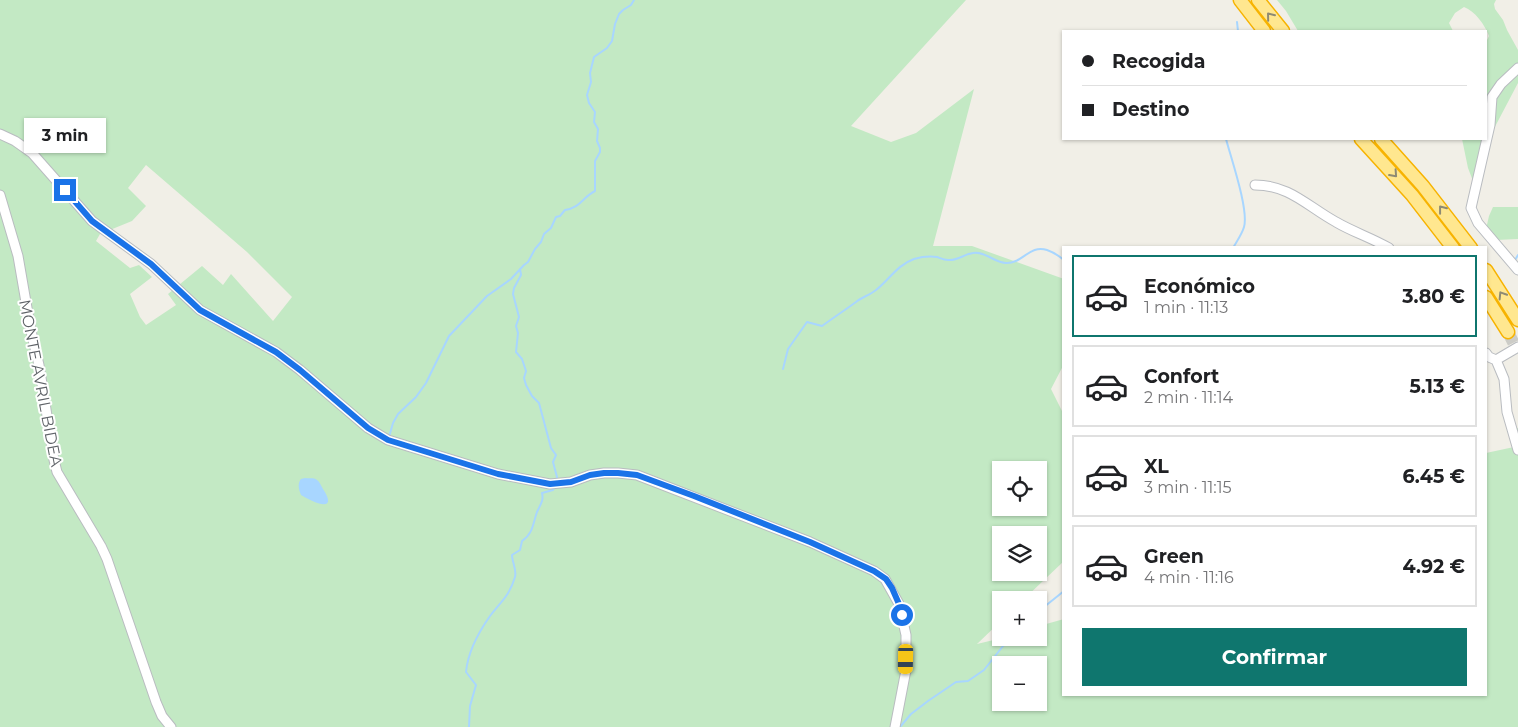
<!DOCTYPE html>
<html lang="es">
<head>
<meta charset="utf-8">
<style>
	:root { --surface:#fff; --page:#f2f2f2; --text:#202124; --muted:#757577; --line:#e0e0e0; --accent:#0f766e }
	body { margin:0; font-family:Montserrat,sans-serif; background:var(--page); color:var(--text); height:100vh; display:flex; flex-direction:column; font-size:19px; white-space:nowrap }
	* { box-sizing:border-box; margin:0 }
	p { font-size:16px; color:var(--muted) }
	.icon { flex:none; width:28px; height:28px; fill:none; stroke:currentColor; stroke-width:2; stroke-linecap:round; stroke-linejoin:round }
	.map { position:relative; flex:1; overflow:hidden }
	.panel { position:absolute; left:1062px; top:246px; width:425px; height:450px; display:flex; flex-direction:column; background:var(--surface); border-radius:0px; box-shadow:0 1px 4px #0004 }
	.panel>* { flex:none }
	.banner { position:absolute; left:1062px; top:30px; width:425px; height:110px; border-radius:0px; box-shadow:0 1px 4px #0004; display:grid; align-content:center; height:110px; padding:0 20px; background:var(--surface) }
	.buttons { position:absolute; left:992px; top:461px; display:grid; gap:10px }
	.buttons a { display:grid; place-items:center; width:55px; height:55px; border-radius:0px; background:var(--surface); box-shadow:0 1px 4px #0004; font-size:25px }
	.end { position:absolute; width:22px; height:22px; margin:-11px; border:6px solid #1a73e8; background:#fff; box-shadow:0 0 0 2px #fff }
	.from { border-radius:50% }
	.bubble { position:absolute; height:35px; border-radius:0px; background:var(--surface); box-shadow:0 1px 4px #0004; font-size:16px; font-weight:700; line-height:35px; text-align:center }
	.car { position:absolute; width:15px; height:30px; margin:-15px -8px; border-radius:6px; box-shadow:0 0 4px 1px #0007; background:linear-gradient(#f5c518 24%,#345 0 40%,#f5c518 0 76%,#345 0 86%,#f5c518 0) }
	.banner b { display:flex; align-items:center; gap:18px; height:48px; font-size:19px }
	.banner b+b { border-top:1px solid var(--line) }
	.banner i { width:12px; height:12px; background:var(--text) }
	ul { padding:9px 0 0; list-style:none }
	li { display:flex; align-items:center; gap:15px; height:82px; margin:0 10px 8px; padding:0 10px; border:2px solid var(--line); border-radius:0px }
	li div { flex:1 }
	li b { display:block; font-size:19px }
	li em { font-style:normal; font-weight:700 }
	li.selected { border-color:var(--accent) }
	li>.icon { width:45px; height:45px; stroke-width:1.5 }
	.primary-button { display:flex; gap:10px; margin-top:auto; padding:10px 20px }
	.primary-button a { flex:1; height:58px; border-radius:0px; background:var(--accent); color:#fff; font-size:20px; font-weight:700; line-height:58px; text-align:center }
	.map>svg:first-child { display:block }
	.green { fill:#c3e9c4; fill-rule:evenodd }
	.water { fill:#a8d6ff }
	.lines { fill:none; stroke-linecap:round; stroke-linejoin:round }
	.stream { stroke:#a8d6ff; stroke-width:2 }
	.highway-tunnel { stroke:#ccccc7; stroke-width:12; stroke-dasharray:12 6; stroke-linecap:butt }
	.minor-casing { stroke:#b9bcc0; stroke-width:11 }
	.highway-casing { stroke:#f7b300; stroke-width:15 }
	.minor { stroke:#fff; stroke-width:9 }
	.highway { stroke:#ffe78f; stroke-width:12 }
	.oneway { stroke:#8e8a73 }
	.route { stroke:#1a73e8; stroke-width:6 }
	.labels { text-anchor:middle; stroke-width:4; stroke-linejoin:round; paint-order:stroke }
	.street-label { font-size:16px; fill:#5e6267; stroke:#fff }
</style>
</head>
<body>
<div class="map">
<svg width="1518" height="727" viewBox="0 0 1518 727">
	<rect width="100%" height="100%" fill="#f1efe7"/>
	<path class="green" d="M 0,0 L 966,0 L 851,126 L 891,142 L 916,133 L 974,89 L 933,246 L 972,246 L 1064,279 L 1064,364 L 1051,389 L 1064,415 L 1064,561 L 1023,600 L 1001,600 L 1001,621 L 977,644 L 1002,638 L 1039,638 L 1039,626 L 1064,619 L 1064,695 L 1486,695 L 1486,453 L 1514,447 L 1512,429 L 1518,428 L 1518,727 L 0,727 ZM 146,165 L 247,252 L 292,297 L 273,321 L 231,274 L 223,285 L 202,266 L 168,294 L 176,305 L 146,325 L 140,317 L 130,294 L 152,277 L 139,265 L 130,268 L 96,241 L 100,234 L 132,221 L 146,206 L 128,188 ZM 1001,470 L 1039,470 L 1039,508 L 1001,508 ZM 1001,535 L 1039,535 L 1039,572 L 1001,572 ZM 1001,665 L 1039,665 L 1039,702 L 1001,702 Z
		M 1277,0 L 1496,0 L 1494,4 L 1495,9 L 1503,20 L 1507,30 L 1518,50 L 1518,83 L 1488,140 L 1473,181 L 1468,168 L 1462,139 L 1486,139 L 1486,42 L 1489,36 C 1485,25 1475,11 1464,7 L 1455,13 L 1449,23 L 1453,31 L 1298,31 L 1286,11 Z
		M 1493,207 L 1518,207 L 1518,239 L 1496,240 L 1486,229 L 1489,216 Z"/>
	<path class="water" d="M 305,478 C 309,479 313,477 317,480 C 320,482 321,486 323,489 C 340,515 310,501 301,495 C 299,490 297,484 301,479 Z"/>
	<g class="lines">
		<path class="stream" d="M 1237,22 L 1238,31
			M 1226,139 C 1231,158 1249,210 1244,227 C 1242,234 1237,241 1233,248
			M 1515,260 L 1518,255
			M 520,269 L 521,275 L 514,288 L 513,294 L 519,317 L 516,326 L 518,333 L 516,352 L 522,359 L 526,371 L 524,378 L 526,385 L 532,396 L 539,403 L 551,448 L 556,455 L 553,462 L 557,477 L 556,481
			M 783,369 L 788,349 L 807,322 L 822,326 C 833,318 845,310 856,302 C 862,297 870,295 876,290 C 889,280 897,265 914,259 C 921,257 929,256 937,257 C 940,258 944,260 948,260 C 958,261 964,254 973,253 C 985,251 995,263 1006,263 C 1022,264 1030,244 1047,250 C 1053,252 1059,256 1064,260
			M 389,437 L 393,423 L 398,414 L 416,397 L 426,383 L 449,336 L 487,296 L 511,279 L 524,265 L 528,262 L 535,249 L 541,242 L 544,234 L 551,228 L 556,217 L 560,216 L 565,210 C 580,208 583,197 595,191 L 595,161 L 600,152 L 600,148 L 597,141 L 598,129 L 594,122 L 595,112 L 589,103 L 587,95 L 591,82 L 590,73 L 594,57 L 607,48 L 612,41 L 615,24 L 619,14 L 623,10 L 631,5 L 634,0
			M 1039,611 L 1064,591
			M 469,727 L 470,706 L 476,685 L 466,672 C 468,651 478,633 490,616 C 501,601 509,597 515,577 C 517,570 512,562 512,555 L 520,550 L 522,541 C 533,534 533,523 537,512 C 540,505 544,501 542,493 L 553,490 L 555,486
			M 900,727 L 911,714 L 928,701 L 956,682 L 968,681 L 984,670 L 1003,646 L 1015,638"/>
		<path class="highway-tunnel" d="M 1508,332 L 1518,352"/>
		<defs>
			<path id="minor" d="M 1518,68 L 1501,84 L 1492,97 L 1490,125 L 1471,208 L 1478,223 L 1518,270
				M 0,134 L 15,141 L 32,153 L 92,221 L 151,264 L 200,310 L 276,352 L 300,370 L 368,428 L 388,440 L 498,474 L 550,484 L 571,482 L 590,475 L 604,473 L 618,473 L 637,475 L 810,542 L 874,571 L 885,579 L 899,604 L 906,635 L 906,670 L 895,727
				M 1255,185 C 1290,185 1308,207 1336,222 C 1353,232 1372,238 1389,248
				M 0,195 L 18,256 L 31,331 L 39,365 L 54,460 L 57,472 L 101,546 L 107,559 L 156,702 L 162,716 L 171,727
				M 1486,353 L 1489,357 L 1496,360 L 1504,379 L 1507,412 L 1518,450
				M 1496,360 L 1518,347"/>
			<path id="highway" d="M 1240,0 L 1264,31
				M 1258,0 L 1283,31
				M 1361,139 L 1412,195 L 1453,248
				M 1381,139 L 1423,186 L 1471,248
				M 1486,270 L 1518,320
				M 1486,297 L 1508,332"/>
		</defs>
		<use href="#minor" class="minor-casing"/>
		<use href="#highway" class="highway-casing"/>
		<use href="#minor" class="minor"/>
		<use href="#highway" class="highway"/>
	</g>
	<defs><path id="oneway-chevron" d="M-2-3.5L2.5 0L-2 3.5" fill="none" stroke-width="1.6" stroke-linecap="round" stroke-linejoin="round" transform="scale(1.25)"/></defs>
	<g class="oneway">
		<use href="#oneway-chevron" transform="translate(1270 16) rotate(-129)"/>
		<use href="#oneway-chevron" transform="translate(1394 174) rotate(48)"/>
		<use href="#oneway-chevron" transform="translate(1442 209) rotate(-128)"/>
		<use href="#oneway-chevron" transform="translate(1502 295) rotate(-122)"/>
	</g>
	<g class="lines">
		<path class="route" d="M 65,190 L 92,221 L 151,264 L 200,310 L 276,352 L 300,370 L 368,428 L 388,440 L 498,474 L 550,484 L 571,482 L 590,475 L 604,473 L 618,473 L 637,475 L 694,496 L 810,542 L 874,571 L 886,579 L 892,588 L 899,604 L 902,615"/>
	</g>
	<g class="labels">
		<g class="street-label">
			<text transform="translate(41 383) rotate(79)" y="6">MONTE AVRIL BIDEA</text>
		</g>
	</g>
</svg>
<div class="buttons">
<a><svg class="icon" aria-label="locate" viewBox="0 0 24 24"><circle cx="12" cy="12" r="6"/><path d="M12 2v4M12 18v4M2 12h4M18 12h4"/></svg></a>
<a><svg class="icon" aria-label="layers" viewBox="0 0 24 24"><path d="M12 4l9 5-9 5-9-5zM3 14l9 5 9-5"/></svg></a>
<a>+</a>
<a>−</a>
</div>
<i class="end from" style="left:902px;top:615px"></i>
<i class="end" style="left:65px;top:190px"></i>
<div class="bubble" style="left:24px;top:118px;width:82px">3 min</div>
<i class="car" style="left:906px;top:659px;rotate:181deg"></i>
<div class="banner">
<b><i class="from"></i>Recogida</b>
<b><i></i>Destino</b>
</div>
<section class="panel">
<ul>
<li class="selected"><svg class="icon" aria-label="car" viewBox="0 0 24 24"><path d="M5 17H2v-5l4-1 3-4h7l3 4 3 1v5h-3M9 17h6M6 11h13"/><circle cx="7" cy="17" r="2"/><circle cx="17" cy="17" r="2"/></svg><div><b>Económico</b><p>1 min · 11:13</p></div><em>3.80 €</em></li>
<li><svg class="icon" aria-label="car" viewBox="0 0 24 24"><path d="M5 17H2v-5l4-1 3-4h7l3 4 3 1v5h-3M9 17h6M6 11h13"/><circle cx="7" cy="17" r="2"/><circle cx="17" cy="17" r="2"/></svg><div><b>Confort</b><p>2 min · 11:14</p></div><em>5.13 €</em></li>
<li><svg class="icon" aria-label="car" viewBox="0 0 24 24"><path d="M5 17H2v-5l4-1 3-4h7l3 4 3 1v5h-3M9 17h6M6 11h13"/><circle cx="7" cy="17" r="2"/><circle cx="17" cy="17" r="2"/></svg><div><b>XL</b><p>3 min · 11:15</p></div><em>6.45 €</em></li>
<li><svg class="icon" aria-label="car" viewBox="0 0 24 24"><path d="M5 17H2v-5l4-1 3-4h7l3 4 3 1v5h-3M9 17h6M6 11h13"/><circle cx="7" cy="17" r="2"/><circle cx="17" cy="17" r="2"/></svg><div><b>Green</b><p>4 min · 11:16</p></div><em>4.92 €</em></li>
</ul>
<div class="primary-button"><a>Confirmar</a></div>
</section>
</div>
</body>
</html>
